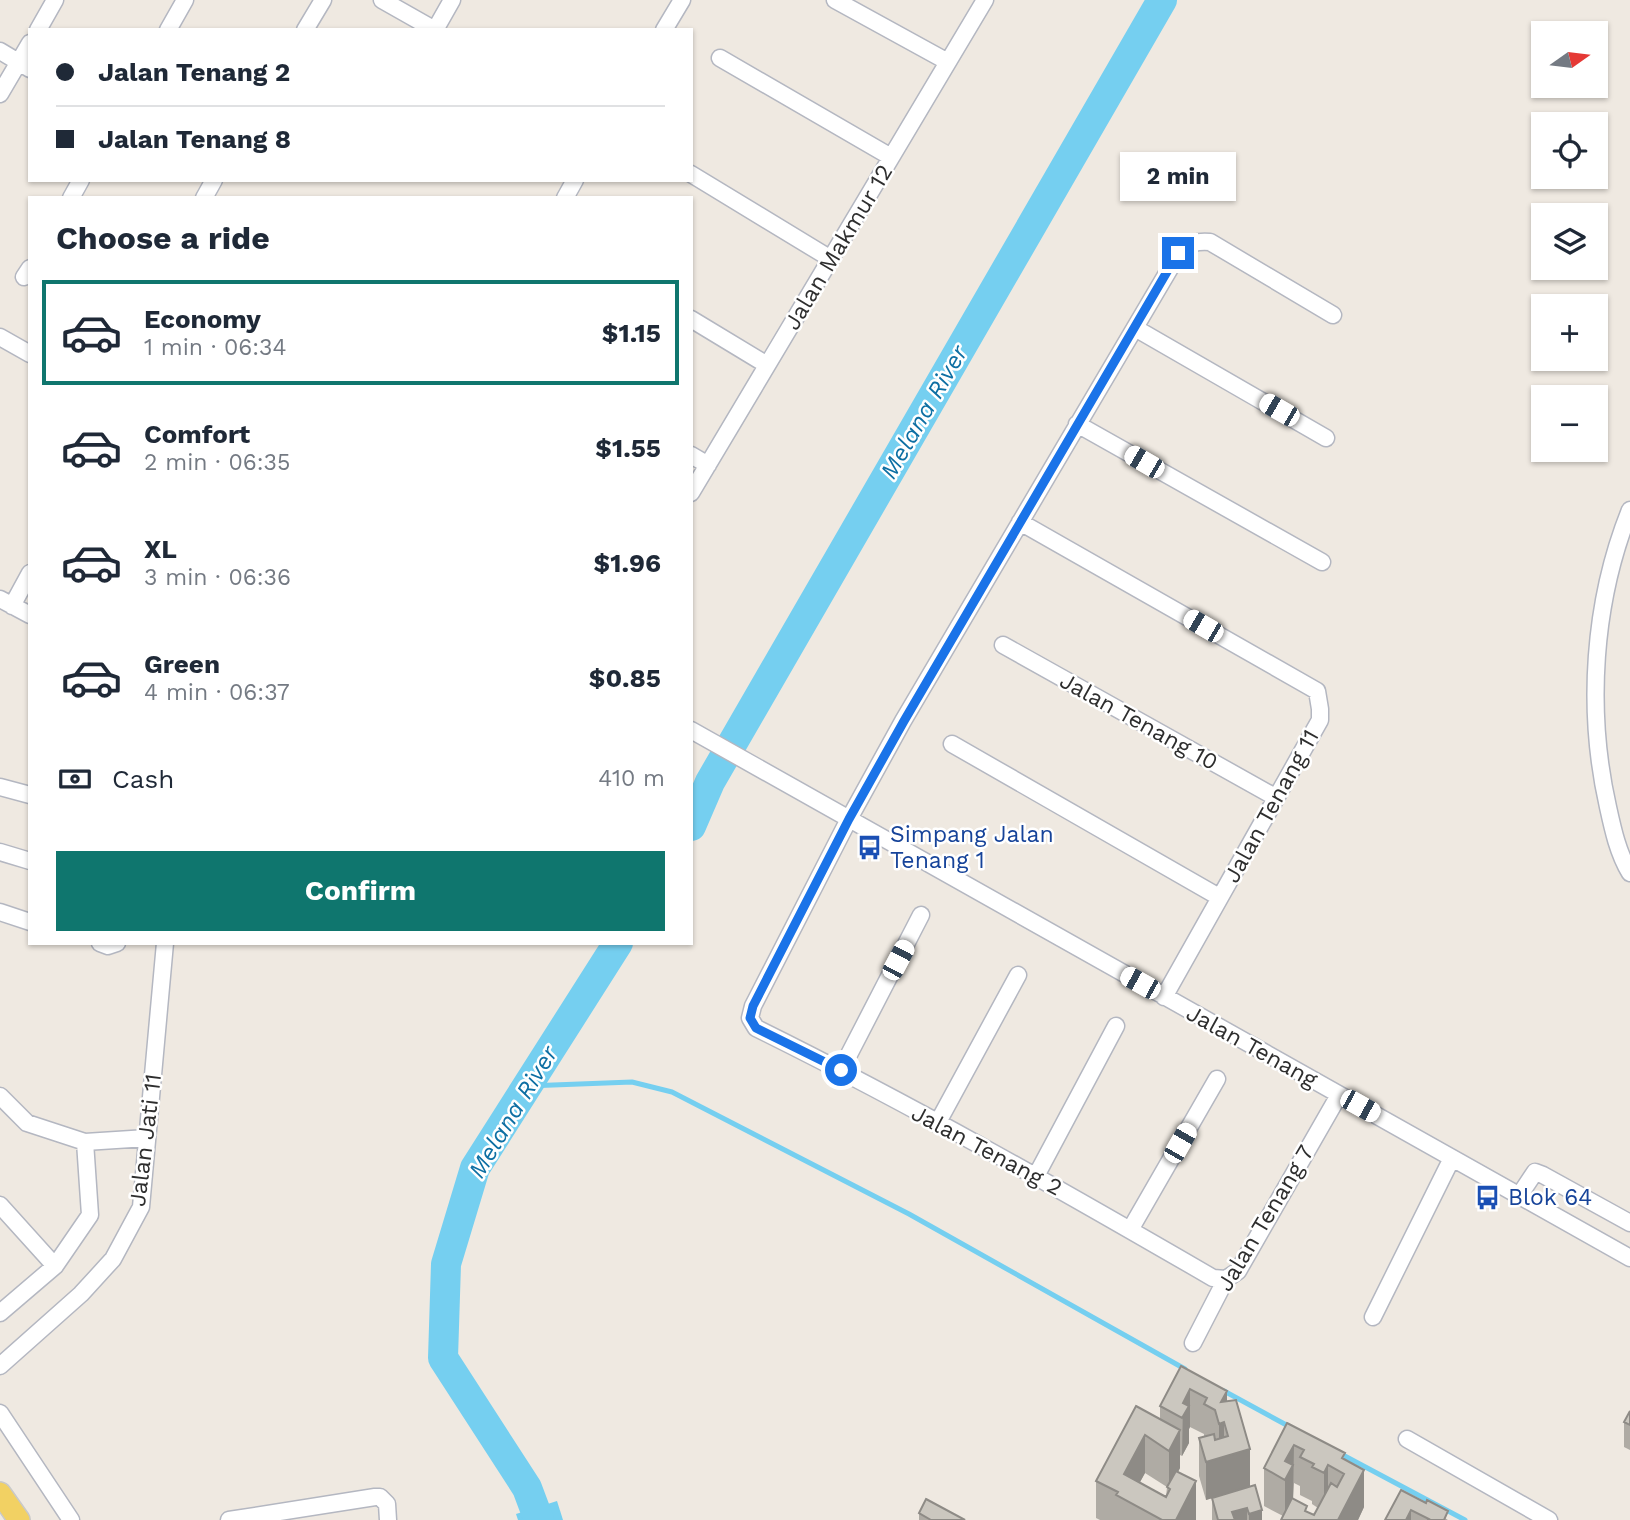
<!DOCTYPE html>
<html lang="en">
<head>
<meta charset="utf-8">
<style>
	:root { --surface:#fff; --page:#f2f2f3; --text:#1f2937; --muted:#747a83; --line:#e0e1e3; --accent:#0f766e }
	body { margin:0; font-family:"Work Sans",sans-serif; background:var(--page); color:var(--text); height:100vh; display:flex; flex-direction:column; font-size:26px; white-space:nowrap }
	* { box-sizing:border-box; margin:0 }
	p { font-size:23px; color:var(--muted) }
	.icon { flex:none; width:38px; height:38px; fill:none; stroke:currentColor; stroke-width:2; stroke-linecap:round; stroke-linejoin:round }
	.map { position:relative; flex:1; overflow:hidden }
	.drawer { position:absolute; left:28px; top:196px; width:665px; height:749px; display:flex; flex-direction:column; background:var(--surface); border-radius:0px; box-shadow:0 2px 5px #0004 }
	.drawer>* { flex:none }
	.top-card { position:absolute; left:28px; top:28px; width:665px; height:154px; border-radius:0px; box-shadow:0 2px 5px #0004; display:grid; align-content:center; height:154px; padding:0 28px; background:var(--surface) }
	.needle { width:46px; rotate:76deg }
	.controls { position:absolute; left:1531px; top:21px; display:grid; gap:14px }
	.controls a { display:grid; place-items:center; width:77px; height:77px; border-radius:0px; background:var(--surface); box-shadow:0 2px 5px #0004; font-size:35px }
	.end { position:absolute; width:32px; height:32px; margin:-16px; border:9px solid #1a73e8; background:#fff; box-shadow:0 0 0 4px #fff }
	.from { border-radius:50% }
	.bubble { position:absolute; height:49px; border-radius:0px; background:var(--surface); box-shadow:0 2px 5px #0004; font-size:23px; font-weight:700; line-height:49px; text-align:center }
	.car { position:absolute; width:21px; height:42px; margin:-21px -10px; border-radius:9px; box-shadow:0 0 5px 2px #0007; background:linear-gradient(#fff 24%,#345 0 40%,#fff 0 76%,#345 0 86%,#fff 0) }
	.top-card b { display:flex; align-items:center; gap:24px; height:66px; font-size:26px }
	.top-card b+b { border-top:2px solid var(--line) }
	.top-card i { width:18px; height:18px; background:var(--text) }
	ul { padding:0; list-style:none }
	li { display:flex; align-items:center; gap:21px; height:105px; margin:0 14px 10px; padding:0 14px; border:4px solid transparent; border-radius:0px }
	li div { flex:1 }
	li b { display:block; font-size:26px }
	li em { font-style:normal; font-weight:700 }
	li.active { border-color:var(--accent) }
	li>.icon { width:63px; height:63px; stroke-width:1.5 }
	h2 { padding:0 28px; font-size:32px; line-height:84px }
	.pay { display:flex; align-items:center; gap:18px; height:77px; padding:0 28px; font-size:26px }
	.pay p { margin-inline-start:auto }
	.cta { display:flex; gap:14px; margin-top:auto; padding:14px 28px }
	.cta a { flex:1; height:80px; border-radius:0px; background:var(--accent); color:#fff; font-size:28px; font-weight:700; line-height:80px; text-align:center }
	.map>svg:first-child { display:block }
	.water { fill:#75cff0 }
	.lines { fill:none; stroke-linecap:round; stroke-linejoin:round }
	.stream { stroke:#75cff0; stroke-width:5 }
	.river { stroke:#75cff0; stroke-width:30 }
	.minor-casing { stroke:#b4b7c1; stroke-width:19 }
	.major-casing { stroke:#c9c9c9; stroke-width:24 }
	.minor { stroke:#fff; stroke-width:16 }
	.major { stroke:#f2d163; stroke-width:21 }
	.wall { fill:#afaba4; fill-rule:evenodd }
	.shaded-wall { fill:#8e8b86 }
	.building { fill:#cbc7bf; stroke:#8e8b86; stroke-width:2 }
	.route { stroke:#1a73e8; stroke-width:9 }
	.labels { text-anchor:middle; stroke-width:5; stroke-linejoin:round; paint-order:stroke }
	.street-label { font-size:23px; fill:#2e2e2e; stroke:#fff }
	.transit-label { font-size:23px; fill:#164399; stroke:#fff; text-anchor:start }
	.water-label { font-size:24px; font-style:italic; fill:#0d6fa3; stroke:#fff }
</style>
</head>
<body>
<div class="map">
<svg width="1630" height="1520" viewBox="0 0 1630 1520">
	<rect width="100%" height="100%" fill="#efe9e1"/>
	<path class="water" d="M 557,1501 L 563,1520 L 518,1520 L 516,1514 Z"/>
	<g class="lines">
		<path class="stream" d="M 527,1086 L 632,1082 L 672,1092 L 909,1214 L 1185,1369
			M 1224,1391 L 1292,1428
			M 1341,1454 L 1465,1520"/>
		<path class="river" d="M 691,826 L 710,782 L 1162,0
			M 539,1520 L 527,1488 L 443,1358 L 446,1264 L 475,1168 L 618,943"/>
		<defs>
			<path id="minor" d="M 382,0 L 435,30
				M 835,0 L 948,62
				M 38,30 L 55,0
				M 168,30 L 185,0
				M 305,30 L 323,0
				M 435,30 L 452,0
				M 664,30 L 682,0
				M 0,51 L 30,69
				M 720,58 L 891,157
				M 0,94 L 30,43
				M 691,174 L 831,259
				M 71,198 L 81,180
				M 204,198 L 214,180
				M 565,198 L 575,180
				M 24,277 L 30,268
				M 691,319 L 767,365
				M 1135,328 L 1326,438
				M 0,337 L 30,354
				M 1077,424 L 1322,562
				M 691,455 L 708,465
				M 691,493 L 985,0
				M 1630,510 C 1593,602 1586,710 1608,807 C 1613,830 1618,853 1630,873
				M 1020,522 L 1317,691 L 1320,709 L 1320,720 L 1164,997
				M 0,599 L 30,615
				M 12,606 L 30,573
				M 1003,645 L 1275,797
				M 691,730 L 1630,1258
				M 952,744 L 1219,897
				M 0,787 L 30,795
				M 0,852 L 30,861
				M 0,912 L 30,922
				M 100,943 L 108,946 L 117,943
				M 841,1070 L 921,915
				M 0,1096 L 27,1123 L 85,1142 L 147,1138
				M 937,1124 L 1018,975
				M 1036,1176 L 1116,1026
				M 1519,1196 L 1535,1172 L 1543,1175 L 1630,1223
				M 0,1205 L 55,1266
				M 1130,1230 L 1217,1079
				M 1226,1279 L 1213,1278 C 1063,1191 912,1105 756,1028 L 750,1018 L 753,1006 L 849,819 L 903,721 L 1179,253 C 1189,243 1196,241 1210,242 L 1333,315
				M 0,1313 L 55,1266 L 90,1215 L 85,1142
				M 1373,1317 L 1452,1158
				M 1193,1343 L 1226,1279 L 1238,1271 L 1339,1095
				M 0,1366 L 81,1294 L 113,1259 L 141,1207 L 165,943
				M 0,1413 L 71,1520
				M 1407,1439 L 1549,1520
				M 229,1520 L 375,1497 L 380,1497 L 387,1504 L 388,1520"/>
			<path id="major" d="M 0,1493 L 19,1520"/>
		</defs>
		<use href="#minor" class="minor-casing"/>
		<use href="#major" class="major-casing"/>
		<use href="#minor" class="minor"/>
		<use href="#major" class="major"/>
	</g>
	<path class="wall" d="M 1181,1366 L 1227,1401 L 1250,1487 L 1262,1520 L 1212,1520 L 1212,1498 L 1206,1500 L 1199,1476 L 1199,1438 L 1204,1437 L 1204,1434 L 1190,1427 L 1189,1429 L 1189,1443 L 1182,1456 L 1180,1455 L 1180,1468 L 1178,1472 L 1196,1519 L 1196,1520 L 1100,1520 L 1096,1518 L 1096,1481 L 1160,1419 L 1160,1406 ZM 1145,1473 L 1167,1487 L 1166,1497 L 1140,1482 Z
		M 1630,1411 L 1630,1450 L 1624,1447 L 1624,1422 Z
		M 1287,1423 L 1345,1459 L 1364,1507 L 1358,1520 L 1283,1516 L 1264,1506 L 1264,1468 ZM 1294,1483 L 1300,1486 L 1300,1495 L 1312,1501 L 1312,1504 L 1318,1508 L 1314,1515 L 1307,1512 L 1293,1499 Z
		M 1401,1490 L 1448,1520 L 1385,1520 Z
		M 919,1513 L 965,1520 L 919,1520 Z"/>
	<path class="shaded-wall" d="M 1190,1389 L 1190,1427 L 1189,1429 L 1189,1443 L 1182,1456 L 1183,1403 Z
		M 1227,1391 L 1227,1428 L 1224,1422 L 1224,1457 L 1250,1449 L 1250,1487 L 1206,1500 L 1206,1462 L 1219,1458 L 1219,1424 L 1221,1402 Z
		M 1180,1430 L 1180,1468 L 1169,1489 L 1169,1451 Z
		M 1145,1435 L 1145,1473 L 1129,1502 L 1124,1474 Z
		M 1294,1445 L 1293,1502 L 1285,1517 L 1285,1461 Z
		M 1328,1465 L 1328,1503 L 1324,1510 L 1324,1473 Z
		M 1364,1470 L 1364,1507 L 1358,1520 L 1338,1520 Z
		M 1196,1481 L 1196,1520 L 1176,1520 Z
		M 1247,1508 L 1247,1520 L 1232,1520 L 1232,1512 Z
		M 1262,1510 L 1262,1520 L 1249,1520 L 1249,1514 Z
		M 1411,1510 L 1411,1520 L 1406,1520 Z"/>
	<path class="building" d="M 1181,1366 L 1227,1391 L 1221,1402 L 1236,1400 L 1250,1449 L 1206,1462 L 1199,1438 L 1214,1434 L 1215,1440 L 1228,1436 L 1224,1422 L 1219,1424 L 1215,1410 L 1204,1404 L 1207,1398 L 1190,1389 L 1183,1403 L 1189,1406 L 1182,1418 L 1160,1406 Z
		M 1136,1406 L 1180,1430 L 1169,1451 L 1145,1435 L 1124,1474 L 1166,1497 L 1170,1489 L 1167,1487 L 1176,1471 L 1196,1481 L 1176,1520 L 1162,1520 L 1116,1495 L 1118,1492 L 1096,1481 Z
		M 1630,1411 L 1630,1425 L 1624,1422 Z
		M 1287,1423 L 1345,1453 L 1342,1458 L 1364,1470 L 1338,1520 L 1281,1520 L 1292,1498 L 1307,1506 L 1305,1511 L 1314,1515 L 1331,1483 L 1337,1487 L 1344,1474 L 1328,1465 L 1324,1473 L 1312,1467 L 1314,1464 L 1300,1457 L 1304,1450 L 1294,1445 L 1285,1461 L 1293,1465 L 1285,1480 L 1264,1468 Z
		M 1255,1485 L 1262,1510 L 1249,1514 L 1247,1508 L 1232,1512 L 1235,1520 L 1218,1520 L 1212,1498 Z
		M 1401,1490 L 1426,1503 L 1427,1500 L 1448,1511 L 1444,1520 L 1428,1520 L 1429,1519 L 1411,1510 L 1406,1520 L 1385,1520 Z
		M 926,1499 L 965,1520 L 931,1520 L 919,1513 Z"/>
	<g class="lines">
		<path class="route" d="M 841,1070 L 756,1028 L 750,1018 L 753,1006 L 849,819 L 904,721 L 1178,253"/>
	</g>
	<defs>
		<symbol id="bus-bare" viewBox="-9 -9 18 18"><path d="M-5-6H5V4H4V6H2V4H-2V6H-4V4H-5ZM-3.5-4V0h7V-4ZM-3.5 1.2v1.5H-2V1.2ZM2 1.2v1.5H3.5V1.2Z" fill="#1a4fb4" stroke="#fff" stroke-width="2.5" paint-order="stroke"/></symbol>
	</defs>
	<g fill-rule="evenodd">
		<use href="#bus-bare" x="852" y="830" width="35" height="35"/>
		<use href="#bus-bare" x="1470" y="1180" width="35" height="35"/>
	</g>
	<g class="labels">
		<g class="street-label">
			<text transform="translate(838 247) rotate(-59)" y="8">Jalan Makmur 12</text>
			<text transform="translate(1139 721) rotate(29)" y="8">Jalan Tenang 10</text>
			<text transform="translate(1271 806) rotate(-61)" y="8">Jalan Tenang 11</text>
			<text transform="translate(1252 1046) rotate(29)" y="8">Jalan Tenang</text>
			<text transform="translate(145 1140) rotate(-83)" y="8">Jalan Jati 11</text>
			<text transform="translate(987 1150) rotate(28)" y="8">Jalan Tenang 2</text>
			<text transform="translate(1265 1218) rotate(-59)" y="8">Jalan Tenang 7</text>
		</g>
		<g class="transit-label">
			<text x="890" y="842">Simpang Jalan<tspan x="890" dy="26">Tenang 1</tspan></text>
			<text x="1508" y="1205">Blok 64</text>
		</g>
		<g class="water-label">
			<text transform="translate(924 412) rotate(-60)" y="8">Melana River</text>
			<text transform="translate(513 1112) rotate(-59)" y="8">Melana River</text>
		</g>
	</g>
</svg>
<div class="controls">
<a><svg class="needle" viewBox="-14 -14 28 28"><path d="M0-13l5 13h-10z" fill="#e53935"/><path d="M0 13l5-13h-10z" fill="#747a83"/></svg></a>
<a><svg class="icon" aria-label="locate" viewBox="0 0 24 24"><circle cx="12" cy="12" r="6"/><path d="M12 2v4M12 18v4M2 12h4M18 12h4"/></svg></a>
<a><svg class="icon" aria-label="layers" viewBox="0 0 24 24"><path d="M12 4l9 5-9 5-9-5zM3 14l9 5 9-5"/></svg></a>
<a>+</a>
<a>−</a>
</div>
<i class="end from" style="left:841px;top:1070px"></i>
<i class="end" style="left:1178px;top:253px"></i>
<div class="bubble" style="left:1120px;top:152px;width:116px">2 min</div>
<i class="car" style="left:1279px;top:410px;rotate:300deg"></i>
<i class="car" style="left:1144px;top:462px;rotate:300deg"></i>
<i class="car" style="left:1203px;top:626px;rotate:300deg"></i>
<i class="car" style="left:898px;top:960px;rotate:28deg"></i>
<i class="car" style="left:1140px;top:983px;rotate:299deg"></i>
<i class="car" style="left:1360px;top:1106px;rotate:119deg"></i>
<i class="car" style="left:1180px;top:1143px;rotate:30deg"></i>
<div class="top-card">
<b><i class="from"></i>Jalan Tenang 2</b>
<b><i></i>Jalan Tenang 8</b>
</div>
<section class="drawer">
<h2>Choose a ride</h2>
<ul>
<li class="active"><svg class="icon" aria-label="car" viewBox="0 0 24 24"><path d="M5 17H2v-5l4-1 3-4h7l3 4 3 1v5h-3M9 17h6M6 11h13"/><circle cx="7" cy="17" r="2"/><circle cx="17" cy="17" r="2"/></svg><div><b>Economy</b><p>1 min · 06:34</p></div><em>$1.15</em></li>
<li><svg class="icon" aria-label="car" viewBox="0 0 24 24"><path d="M5 17H2v-5l4-1 3-4h7l3 4 3 1v5h-3M9 17h6M6 11h13"/><circle cx="7" cy="17" r="2"/><circle cx="17" cy="17" r="2"/></svg><div><b>Comfort</b><p>2 min · 06:35</p></div><em>$1.55</em></li>
<li><svg class="icon" aria-label="car" viewBox="0 0 24 24"><path d="M5 17H2v-5l4-1 3-4h7l3 4 3 1v5h-3M9 17h6M6 11h13"/><circle cx="7" cy="17" r="2"/><circle cx="17" cy="17" r="2"/></svg><div><b>XL</b><p>3 min · 06:36</p></div><em>$1.96</em></li>
<li><svg class="icon" aria-label="car" viewBox="0 0 24 24"><path d="M5 17H2v-5l4-1 3-4h7l3 4 3 1v5h-3M9 17h6M6 11h13"/><circle cx="7" cy="17" r="2"/><circle cx="17" cy="17" r="2"/></svg><div><b>Green</b><p>4 min · 06:37</p></div><em>$0.85</em></li>
</ul>
<div class="pay"><svg class="icon" aria-label="cash" viewBox="0 0 24 24"><path d="M3 7h18v10H3z"/><circle cx="12" cy="12" r="2"/></svg>Cash<p>410 m</p></div>
<div class="cta"><a>Confirm</a></div>
</section>
</div>
</body>
</html>
